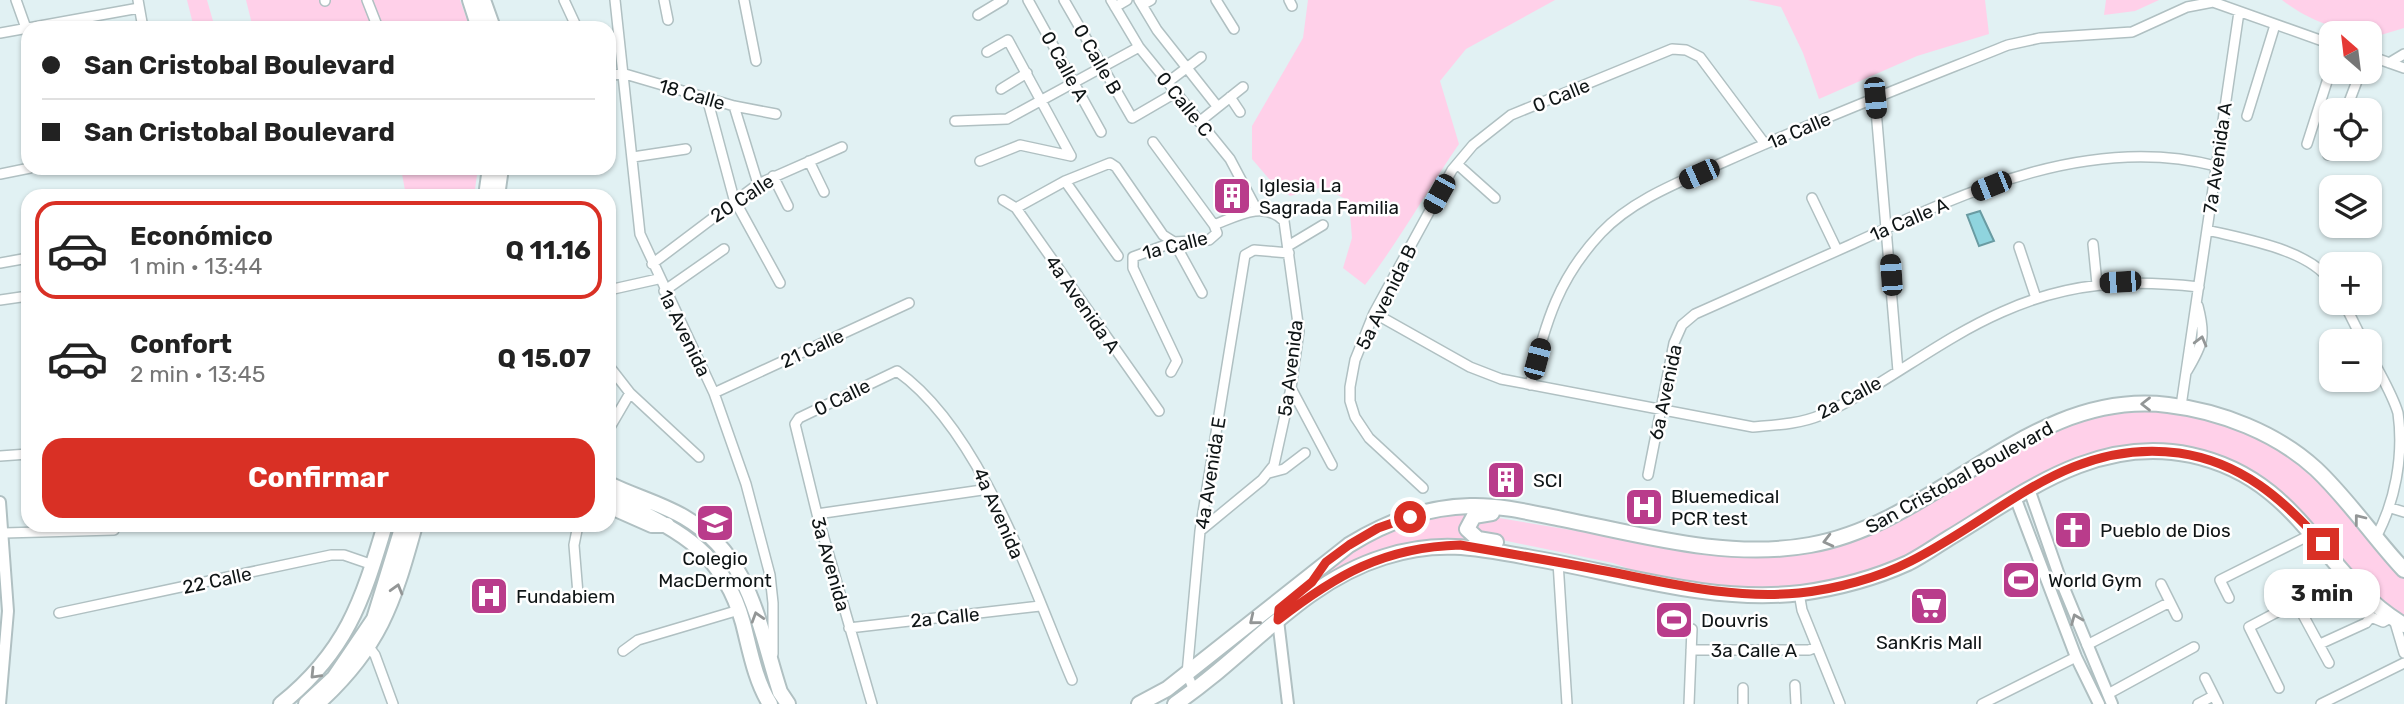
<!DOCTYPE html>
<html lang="es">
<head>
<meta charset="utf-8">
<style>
	:root { --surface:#fff; --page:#f6f6f6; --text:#222; --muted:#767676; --line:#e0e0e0; --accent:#d93025 }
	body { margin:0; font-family:Rubik,sans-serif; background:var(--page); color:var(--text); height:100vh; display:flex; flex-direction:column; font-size:26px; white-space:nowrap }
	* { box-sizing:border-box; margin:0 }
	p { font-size:23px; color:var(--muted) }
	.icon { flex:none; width:38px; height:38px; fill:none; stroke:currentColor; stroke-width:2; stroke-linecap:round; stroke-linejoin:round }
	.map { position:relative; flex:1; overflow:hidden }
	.details { position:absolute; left:21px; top:189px; width:595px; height:343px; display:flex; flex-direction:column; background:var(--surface); border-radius:21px; box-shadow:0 2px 5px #0004 }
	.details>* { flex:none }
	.top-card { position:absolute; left:21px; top:21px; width:595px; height:154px; border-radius:21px; box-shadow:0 2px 5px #0004; display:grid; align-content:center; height:154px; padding:0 21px; background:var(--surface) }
	.needle { width:46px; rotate:332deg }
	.fabs { position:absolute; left:2319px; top:21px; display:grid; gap:14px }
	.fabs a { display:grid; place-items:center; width:63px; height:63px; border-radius:14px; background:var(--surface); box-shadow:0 2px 5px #0004; font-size:35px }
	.end { position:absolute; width:32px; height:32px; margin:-16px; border:9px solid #d93025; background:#fff; box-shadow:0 0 0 4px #fff }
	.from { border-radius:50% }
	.bubble { position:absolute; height:49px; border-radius:21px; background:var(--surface); box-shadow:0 2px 5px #0004; font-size:23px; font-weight:700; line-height:49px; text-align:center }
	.car { position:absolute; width:21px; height:42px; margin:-21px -10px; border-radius:9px; box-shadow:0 0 5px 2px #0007; background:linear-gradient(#222 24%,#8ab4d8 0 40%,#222 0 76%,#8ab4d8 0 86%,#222 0) }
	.top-card b { display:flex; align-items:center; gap:24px; height:66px; font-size:26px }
	.top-card b+b { border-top:2px solid var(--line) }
	.top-card i { width:18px; height:18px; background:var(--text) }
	ul { padding:12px 0 0; list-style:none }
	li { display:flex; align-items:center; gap:21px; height:98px; margin:0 14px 10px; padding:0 7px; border:4px solid transparent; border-radius:21px }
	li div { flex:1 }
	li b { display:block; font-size:26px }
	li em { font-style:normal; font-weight:700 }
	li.on { border-color:var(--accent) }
	li>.icon { width:63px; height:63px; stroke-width:1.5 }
	.primary-button { display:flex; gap:14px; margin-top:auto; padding:14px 21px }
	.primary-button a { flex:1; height:80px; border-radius:21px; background:var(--accent); color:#fff; font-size:28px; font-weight:700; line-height:80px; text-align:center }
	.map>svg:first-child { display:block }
	.green { fill:#ffd0e9 }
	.water { fill:#8fd4de; stroke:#699ba2; stroke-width:2 }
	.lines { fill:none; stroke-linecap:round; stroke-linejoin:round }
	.minor-casing { stroke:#b0c0c2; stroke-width:12 }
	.tertiary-casing { stroke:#b0c0c2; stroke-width:14 }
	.primary-casing { stroke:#b0c0c2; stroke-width:18 }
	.trunk-casing { stroke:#b0c0c2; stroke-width:18 }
	.minor { stroke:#fff; stroke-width:9 }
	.tertiary { stroke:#fff; stroke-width:10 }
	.primary { stroke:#fff; stroke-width:14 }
	.trunk { stroke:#fff; stroke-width:14 }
	.oneway { stroke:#939696 }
	.route { stroke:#d93025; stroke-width:9 }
	.labels { text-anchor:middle; stroke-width:5; stroke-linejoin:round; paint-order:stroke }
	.street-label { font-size:19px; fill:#0f1516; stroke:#fff }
	.poi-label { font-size:19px; fill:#0f1516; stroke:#fff; text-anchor:start }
</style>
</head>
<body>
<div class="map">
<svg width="2404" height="704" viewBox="0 0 2404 704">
	<rect width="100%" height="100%" fill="#e1f1f3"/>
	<path class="green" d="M 187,0 L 207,0 L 215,28 L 194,28 Z
		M 246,0 L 460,0 L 470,28 L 253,28 Z
		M 1308,0 L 1555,0 L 1466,49 L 1440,81 L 1459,144 C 1427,190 1400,240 1365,285 L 1343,268 L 1352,238 L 1349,201 L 1323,187 L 1290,196 L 1270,180 L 1252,159 L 1252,126 L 1303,38 Z
		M 1748,0 L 1985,0 L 1989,34 L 1917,56 L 1819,99 L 1803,53 L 1781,7 Z
		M 2106,0 L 2159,0 L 2135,11 L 2104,15 Z
		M 2282,0 L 2404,0 L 2404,28 L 2371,38 L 2370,33 C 2339,33 2305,18 2282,0 Z
		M 401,168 L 478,168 L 474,196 L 406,196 Z
		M 2140,412 C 2155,412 2173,411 2188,413 C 2285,428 2342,508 2404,576 L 2404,621 L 2367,591 L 2293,507 L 2219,460 L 2115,449 L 1907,559 L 1869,573 L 1798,589 L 1747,591 L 1652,577 L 1613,563 L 1483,536 L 1475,533 L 1473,523 L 1493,517 L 1595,534 L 1743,553 L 1900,519 L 2062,426 L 2094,415 Z
		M 1474,510 L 1461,524 L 1462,532 L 1471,543 L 1447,542 L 1323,578 C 1353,531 1424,518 1474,510 Z"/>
	<path class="water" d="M 1980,211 L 1994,241 L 1979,246 L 1967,215 Z"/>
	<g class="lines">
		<defs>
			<path id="minor" d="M 16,0 L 26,28
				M 138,0 L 143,28
				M 325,0 L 325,1
				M 367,0 L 378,28
				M 564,0 L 577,28
				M 615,0 L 640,234 L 714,393 L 746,484 L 770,575 L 773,603 L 773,654
				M 664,0 L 668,20
				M 744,0 L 756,61
				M 1028,0 L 1101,132
				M 1064,0 L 1132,118 L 1175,93
				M 1111,0 L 1139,47 L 1230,159 L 1257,210
				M 1139,0 L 1157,30 L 1217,106
				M 1216,0 L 1234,29
				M 1289,0 L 1292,6
				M 1142,5 L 1151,0
				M 1115,7 L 1127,0
				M 978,15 L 1003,0
				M 0,33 L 139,8
				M 987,52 L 1008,40 L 1071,156
				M 2370,56 L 2404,68
				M 2389,63 L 2404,54
				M 2340,72 L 2357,81 L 2346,110
				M 609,75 L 625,74 L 734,106 L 776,114
				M 1168,82 L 1201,57
				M 1001,89 L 1027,73
				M 1230,97 L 1240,112
				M 707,98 L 734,199 L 780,283
				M 1875,98 L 1898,371
				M 734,106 L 758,184
				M 2247,116 L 2275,25
				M 955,121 L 1007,119 L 1139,47
				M 1199,122 L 1243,87
				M 1153,142 L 1214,225
				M 2307,144 L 2331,69
				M 2328,155 L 2331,147
				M 633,157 L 686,149
				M 809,161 L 824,192
				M 980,161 L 1020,145 L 1071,156
				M 1457,164 L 1495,198
				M 0,174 L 30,168
				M 773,176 L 788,206
				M 1065,181 L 1118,256
				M 1812,198 L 1837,250
				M 1003,200 L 1016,208 L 1159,411
				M 1016,208 L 1065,181 L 1110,163 L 1116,167 L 1163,235 L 1174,242 L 1202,293
				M 2207,230 C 2243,239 2309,249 2331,282
				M 2093,244 L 2097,284
				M 1288,246 L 1323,225
				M 2019,247 L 2036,298
				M 0,263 L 28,258
				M 652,264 L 758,184 L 842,147
				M 609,290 L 658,279
				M 664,291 L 724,249
				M 0,300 L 28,296
				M 2344,303 L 2363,341
				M 1374,313 L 1470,367 L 1501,379 L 1753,427 C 1776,425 1800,424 1821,415 C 1884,386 1938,340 2002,312 C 2068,282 2128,279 2199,287
				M 2370,354 C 2379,373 2392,393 2398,413 C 2404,456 2395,503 2375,539
				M 609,366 L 630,393 L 699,457
				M 2187,371 C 2203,344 2206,337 2198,306
				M 1171,372 L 1177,361 L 1133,268 L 1133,257 L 1174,242 L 1209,240 L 1217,233 L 1214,225 C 1237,216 1264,200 1284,221 L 1299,331 L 1291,388 L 1274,465 L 1262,480 L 1200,531
				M 1530,385 C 1546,324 1556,281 1601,233 C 1633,199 1682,181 1724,162 C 1817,120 1913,83 2008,45 L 2040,38 L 2132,32 L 2187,7 L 2213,2 L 2331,44
				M 1291,388 L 1332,465
				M 714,393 L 909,303
				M 2181,406 L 2239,12
				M 609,429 L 630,393
				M 0,456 L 28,454
				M 1269,473 L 1284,469 L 1305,453
				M 1648,475 L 1674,343 L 1682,325 L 1695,314 C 1747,291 1798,268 1850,245 C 1963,193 2089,133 2216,166
				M 1423,488 L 1369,438 L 1355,417 L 1350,401 L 1350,387 L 1355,360 L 1374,313 L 1452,170 L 1473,145 L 1511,115 L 1672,49 L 1686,50 L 1700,57 L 1765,144
				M 2391,508 L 2404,512
				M 817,514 L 989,489
				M 578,525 L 574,545 L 578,594
				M 4,533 L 114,530
				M 1558,562 L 1567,704
				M 2161,584 L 2177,616
				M 1799,593 L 1802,610 L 1840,704
				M 2360,593 L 2371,617 L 2383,622 L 2392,617
				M 2229,598 L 2220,580 L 2306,537
				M 59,613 L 331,555 L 344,555 L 373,565
				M 2394,619 L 2404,653
				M 849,628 L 1040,606
				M 2320,644 L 2366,623 L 2371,617
				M 2087,645 L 2170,602
				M 369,647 L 375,655 L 393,704
				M 1691,650 L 1809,650 L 1816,647
				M 623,651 L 638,640 L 739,610
				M 2205,678 L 2218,704
				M 1795,685 L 1796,704
				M 2279,688 L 2249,627 L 2296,602 L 2329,663
				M 1194,690 L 1187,674 L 1200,531 L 1245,255 L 1254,250 L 1289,253
				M 2108,694 L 2194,647
				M 872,704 L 817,514 L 795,424 L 799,418 L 897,371 C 982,431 1032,586 1072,680
				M 1689,704 L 1692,629
				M 1743,704 L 1743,688
				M 1982,704 L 2076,657
				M 2198,704 L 2213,696
				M 2321,704 L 2404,663"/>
			<path id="tertiary" d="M 2029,489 L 2061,581 L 2112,704
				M 2015,497 L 2076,657 L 2099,704
				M 0,502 L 8,611 L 0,704
				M 1278,620 L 1288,704"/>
			<path id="primary" d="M 609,484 C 633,496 660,503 684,517 C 751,556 758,624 780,692 L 788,704
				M 609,496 C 674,529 722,547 743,623 C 750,650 755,680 770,704
				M 1492,513 L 1474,516 L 1467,529 L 1478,539 L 1496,542
				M 1139,704 L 1167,689 L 1349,545 C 1386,522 1427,507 1470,506 C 1501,505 1532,513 1562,519 C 1642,535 1728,560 1810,545 C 1938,523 2031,388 2168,405 C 2220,411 2277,433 2316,469 C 2348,499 2374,538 2404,570
				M 1175,704 C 1246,657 1300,583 1384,557 C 1436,540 1474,547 1527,557 C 1616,572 1710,604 1801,593 C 1837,588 1875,578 1908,563 C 1922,556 1936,546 1949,538 C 2025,492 2097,435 2191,455 C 2303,479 2320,575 2404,625"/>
			<path id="trunk" d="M 470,0 L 479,28
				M 483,0 L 493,28
				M 486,196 L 490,168
				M 497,196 L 501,168
				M 609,506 L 652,525 L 667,525
				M 281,704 C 346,652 362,602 385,525
				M 306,704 L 334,678 L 374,619 L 403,525
				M 317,704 C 380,647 393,604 415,525"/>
		</defs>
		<use href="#minor" class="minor-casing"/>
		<use href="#tertiary" class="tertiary-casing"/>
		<use href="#primary" class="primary-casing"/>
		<use href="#trunk" class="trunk-casing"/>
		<use href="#minor" class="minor"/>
		<use href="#tertiary" class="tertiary"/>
		<use href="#primary" class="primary"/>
		<use href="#trunk" class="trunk"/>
	</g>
	<defs><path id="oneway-chevron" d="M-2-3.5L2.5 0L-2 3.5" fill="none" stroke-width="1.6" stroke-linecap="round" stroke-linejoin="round" transform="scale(1.75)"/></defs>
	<g class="oneway">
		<use href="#oneway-chevron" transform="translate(2201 341) rotate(-75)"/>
		<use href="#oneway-chevron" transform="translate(2146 404) rotate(180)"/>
		<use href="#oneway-chevron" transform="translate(2359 519) rotate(-128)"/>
		<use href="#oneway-chevron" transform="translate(1828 541) rotate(166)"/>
		<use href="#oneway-chevron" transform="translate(397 589) rotate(-74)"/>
		<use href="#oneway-chevron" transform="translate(757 617) rotate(-107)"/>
		<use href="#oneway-chevron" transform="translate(2076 619) rotate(-112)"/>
		<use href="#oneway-chevron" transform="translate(1254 620) rotate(141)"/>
		<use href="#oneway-chevron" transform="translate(315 674) rotate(134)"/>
	</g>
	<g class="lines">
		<path class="route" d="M 1410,517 L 1378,528 L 1349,545 L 1326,562 L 1312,582 L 1279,609 L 1278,620 C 1336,575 1384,547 1460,545 C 1512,554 1564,563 1616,573 C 1676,585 1737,599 1799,593 C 1836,589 1878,578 1911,561 C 2001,516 2068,438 2179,453 C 2241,462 2283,499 2323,544"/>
	</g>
	<defs>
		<symbol id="building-square" viewBox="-11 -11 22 22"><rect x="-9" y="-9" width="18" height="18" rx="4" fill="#b93c8b" stroke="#fff"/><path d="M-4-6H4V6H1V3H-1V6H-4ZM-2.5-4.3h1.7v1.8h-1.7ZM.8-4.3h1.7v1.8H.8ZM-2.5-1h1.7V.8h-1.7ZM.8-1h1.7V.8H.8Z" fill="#fff"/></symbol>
		<symbol id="hospital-square" viewBox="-11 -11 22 22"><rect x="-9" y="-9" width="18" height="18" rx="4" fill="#b93c8b" stroke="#fff"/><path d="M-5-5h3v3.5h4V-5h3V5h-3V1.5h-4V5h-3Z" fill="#fff"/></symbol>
		<symbol id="school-square" viewBox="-11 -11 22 22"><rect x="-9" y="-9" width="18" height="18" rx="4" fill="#b93c8b" stroke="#fff"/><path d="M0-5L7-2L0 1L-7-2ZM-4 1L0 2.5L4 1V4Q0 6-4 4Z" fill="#fff"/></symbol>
		<symbol id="church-square" viewBox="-11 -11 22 22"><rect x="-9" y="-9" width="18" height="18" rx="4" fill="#b93c8b" stroke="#fff"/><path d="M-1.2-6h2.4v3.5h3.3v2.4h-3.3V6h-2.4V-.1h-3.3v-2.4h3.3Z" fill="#fff"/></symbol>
		<symbol id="stadium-square" viewBox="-11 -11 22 22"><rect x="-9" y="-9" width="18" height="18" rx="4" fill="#b93c8b" stroke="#fff"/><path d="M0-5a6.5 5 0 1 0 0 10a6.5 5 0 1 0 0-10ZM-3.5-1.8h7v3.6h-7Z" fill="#fff"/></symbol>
		<symbol id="supermarket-square" viewBox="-11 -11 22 22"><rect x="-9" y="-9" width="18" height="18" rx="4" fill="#b93c8b" stroke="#fff"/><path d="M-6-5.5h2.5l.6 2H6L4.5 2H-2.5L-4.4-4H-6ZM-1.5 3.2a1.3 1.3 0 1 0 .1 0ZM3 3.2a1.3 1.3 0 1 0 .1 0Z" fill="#fff"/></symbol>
	</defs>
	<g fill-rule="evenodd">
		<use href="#building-square" x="1210" y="174" width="44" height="44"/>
		<use href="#building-square" x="1484" y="458" width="44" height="44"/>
		<use href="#hospital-square" x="1622" y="485" width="44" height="44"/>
		<use href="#school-square" x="693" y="501" width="44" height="44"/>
		<use href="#church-square" x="2051" y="508" width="44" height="44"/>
		<use href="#stadium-square" x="1999" y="558" width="44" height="44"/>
		<use href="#hospital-square" x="467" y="574" width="44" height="44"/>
		<use href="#supermarket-square" x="1907" y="584" width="44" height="44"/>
		<use href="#stadium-square" x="1652" y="598" width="44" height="44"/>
	</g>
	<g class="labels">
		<g class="street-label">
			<text transform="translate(1098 59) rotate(60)" y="7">0 Calle B</text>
			<text transform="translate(1065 66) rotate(61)" y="7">0 Calle A</text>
			<text transform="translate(692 94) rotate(16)" y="7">18 Calle</text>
			<text transform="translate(1561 95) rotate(-22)" y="7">0 Calle</text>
			<text transform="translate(1185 104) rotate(51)" y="7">0 Calle C</text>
			<text transform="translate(1799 130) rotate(-23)" y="7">1a Calle</text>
			<text transform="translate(2217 158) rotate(-82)" y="7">7a Avenida A</text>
			<text transform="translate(742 198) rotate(-33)" y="7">20 Calle</text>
			<text transform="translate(1909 219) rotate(-23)" y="7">1a Calle A</text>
			<text transform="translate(1175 245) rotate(-14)" y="7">1a Calle</text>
			<text transform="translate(1386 297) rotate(-64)" y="7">5a Avenida B</text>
			<text transform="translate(1083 304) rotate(55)" y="7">4a Avenida A</text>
			<text transform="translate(685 333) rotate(64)" y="7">1a Avenida</text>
			<text transform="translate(812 348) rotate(-25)" y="7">21 Calle</text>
			<text transform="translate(1290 368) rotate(-83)" y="7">5a Avenida</text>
			<text transform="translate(1665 392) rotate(-78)" y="7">6a Avenida</text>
			<text transform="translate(842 397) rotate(-26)" y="7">0 Calle</text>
			<text transform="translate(1849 397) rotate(-28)" y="7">2a Calle</text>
			<text transform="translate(1210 473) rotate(-81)" y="7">4a Avenida E</text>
			<text transform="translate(1959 477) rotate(-29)" y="7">San Cristobal Boulevard</text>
			<text transform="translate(999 513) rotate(66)" y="7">4a Avenida</text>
			<text transform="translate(831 564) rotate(74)" y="7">3a Avenida</text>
			<text transform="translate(217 580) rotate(-12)" y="7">22 Calle</text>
			<text transform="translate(945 617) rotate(-6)" y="7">2a Calle</text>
			<text x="1754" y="657">3a Calle A</text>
		</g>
		<g class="poi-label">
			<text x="1259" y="192">Iglesia La<tspan x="1259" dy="22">Sagrada Familia</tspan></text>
			<text x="1533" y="487">SCI</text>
			<text x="1671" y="503">Bluemedical<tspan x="1671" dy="22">PCR test</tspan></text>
			<text x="2100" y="537">Pueblo de Dios</text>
			<text x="715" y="565" text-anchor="middle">Colegio<tspan x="715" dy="22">MacDermont</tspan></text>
			<text x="2048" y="587">World Gym</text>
			<text x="516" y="603">Fundabiem</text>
			<text x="1701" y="627">Douvris</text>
			<text x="1929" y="649" text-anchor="middle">SanKris Mall</text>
		</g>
	</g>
</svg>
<div class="fabs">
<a><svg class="needle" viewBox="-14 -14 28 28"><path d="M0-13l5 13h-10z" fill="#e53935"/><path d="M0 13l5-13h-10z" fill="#767676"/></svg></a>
<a><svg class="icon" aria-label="locate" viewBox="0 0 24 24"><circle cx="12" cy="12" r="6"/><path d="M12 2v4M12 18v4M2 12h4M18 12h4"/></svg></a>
<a><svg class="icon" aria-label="layers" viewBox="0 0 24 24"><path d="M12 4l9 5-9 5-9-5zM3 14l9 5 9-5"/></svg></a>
<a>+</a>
<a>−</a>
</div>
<i class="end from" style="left:1410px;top:517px"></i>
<i class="end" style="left:2323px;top:544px"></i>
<div class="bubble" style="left:2264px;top:569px;width:116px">3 min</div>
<i class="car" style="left:1875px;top:98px;rotate:175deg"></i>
<i class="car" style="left:1699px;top:174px;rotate:246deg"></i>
<i class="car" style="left:1991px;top:186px;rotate:248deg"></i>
<i class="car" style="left:1439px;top:194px;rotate:209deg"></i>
<i class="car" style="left:1891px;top:275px;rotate:356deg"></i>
<i class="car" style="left:2120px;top:282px;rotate:266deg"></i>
<i class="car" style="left:1537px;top:359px;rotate:15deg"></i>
<div class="top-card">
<b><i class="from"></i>San Cristobal Boulevard</b>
<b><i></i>San Cristobal Boulevard</b>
</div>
<section class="details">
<ul>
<li class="on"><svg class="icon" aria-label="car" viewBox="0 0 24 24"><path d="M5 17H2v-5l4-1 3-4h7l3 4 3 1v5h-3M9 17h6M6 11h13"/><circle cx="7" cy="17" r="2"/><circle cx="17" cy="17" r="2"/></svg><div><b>Económico</b><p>1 min · 13:44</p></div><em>Q 11.16</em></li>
<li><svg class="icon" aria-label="car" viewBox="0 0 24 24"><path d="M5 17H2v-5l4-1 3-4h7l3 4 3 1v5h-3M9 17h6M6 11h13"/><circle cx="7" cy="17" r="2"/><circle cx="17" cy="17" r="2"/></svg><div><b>Confort</b><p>2 min · 13:45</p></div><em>Q 15.07</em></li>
</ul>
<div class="primary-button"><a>Confirmar</a></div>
</section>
</div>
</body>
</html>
